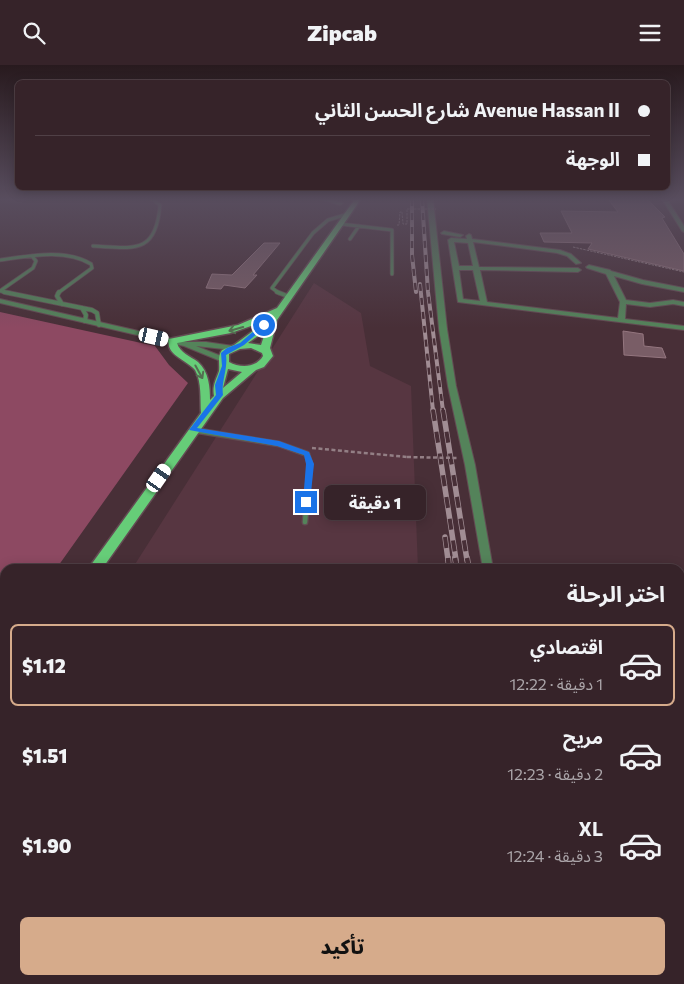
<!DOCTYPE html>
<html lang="ar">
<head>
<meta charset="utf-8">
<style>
	:root { --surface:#362329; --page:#412f35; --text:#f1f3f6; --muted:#aaa4a8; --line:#504046; --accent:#d6ab8b }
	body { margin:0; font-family:Commissioner,"Noto Sans Arabic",sans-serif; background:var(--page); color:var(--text); direction:rtl; height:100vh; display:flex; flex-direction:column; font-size:19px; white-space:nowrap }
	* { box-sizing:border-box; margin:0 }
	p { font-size:16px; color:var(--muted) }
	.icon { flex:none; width:28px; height:28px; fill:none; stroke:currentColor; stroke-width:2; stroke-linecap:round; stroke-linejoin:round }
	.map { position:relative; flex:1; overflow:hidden; direction:ltr }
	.details { position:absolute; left:0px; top:499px; width:685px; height:421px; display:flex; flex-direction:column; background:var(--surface); border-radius:15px 15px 0 0; box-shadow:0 2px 12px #0003,0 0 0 1px var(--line); direction:rtl }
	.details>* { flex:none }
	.guide { position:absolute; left:15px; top:15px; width:655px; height:110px; border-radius:8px; box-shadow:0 2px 12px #0003,0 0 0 1px var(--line); direction:rtl; display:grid; align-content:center; height:110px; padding:0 20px; background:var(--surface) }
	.end { position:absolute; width:22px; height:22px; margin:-11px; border:6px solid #1a73e8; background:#fff; box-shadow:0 0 0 2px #fff }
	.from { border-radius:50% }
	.bubble { position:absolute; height:35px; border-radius:8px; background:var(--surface); box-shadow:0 2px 12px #0003,0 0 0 1px var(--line); font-size:16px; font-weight:800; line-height:35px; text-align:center; direction:rtl }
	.car { position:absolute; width:15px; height:30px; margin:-15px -8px; border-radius:6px; box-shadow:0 0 4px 1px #0007; background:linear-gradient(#fff 24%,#345 0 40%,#fff 0 76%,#345 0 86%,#fff 0) }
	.guide b { display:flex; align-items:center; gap:18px; height:48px; font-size:19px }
	.guide b+b { border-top:1px solid var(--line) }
	.guide i { width:12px; height:12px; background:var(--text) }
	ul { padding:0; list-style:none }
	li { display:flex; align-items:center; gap:15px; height:82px; margin:0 10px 8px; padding:0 10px; border:2px solid transparent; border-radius:8px }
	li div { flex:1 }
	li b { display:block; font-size:19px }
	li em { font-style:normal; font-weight:800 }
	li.current { border-color:var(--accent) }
	li>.icon { width:45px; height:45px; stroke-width:1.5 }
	h2 { padding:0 20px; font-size:22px; line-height:60px }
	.cta { display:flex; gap:10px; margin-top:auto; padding:10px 20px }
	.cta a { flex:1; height:58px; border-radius:8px; background:var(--accent); color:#111; font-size:20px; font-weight:800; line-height:58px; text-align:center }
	header { display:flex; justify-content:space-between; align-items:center; height:65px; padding:0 20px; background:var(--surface); font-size:22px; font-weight:800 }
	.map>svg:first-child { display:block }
	.built { fill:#573641 }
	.green { fill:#8d4962 }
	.building { fill:#795d66; stroke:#94767f }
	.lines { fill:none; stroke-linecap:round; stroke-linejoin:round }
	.service-far3-casing { stroke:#634b53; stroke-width:4.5 }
	.service-far2-casing { stroke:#634b53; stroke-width:5.5 }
	.service-far1-casing { stroke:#634b53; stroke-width:7 }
	.service-casing { stroke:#634b53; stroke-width:10 }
	.minor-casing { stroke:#634b53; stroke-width:2 }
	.primary-casing { stroke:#634b53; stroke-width:3 }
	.path-far2 { stroke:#937f85; stroke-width:1; stroke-dasharray:2.5 1; stroke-linecap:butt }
	.path-far1 { stroke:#937f85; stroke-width:2.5; stroke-dasharray:4 2.5; stroke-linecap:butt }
	.path { stroke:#937f85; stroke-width:3; stroke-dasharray:4.5 3; stroke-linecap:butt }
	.service-far3 { stroke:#54835a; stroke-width:3 }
	.service-far2 { stroke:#54835a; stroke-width:4 }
	.service-far1 { stroke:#54835a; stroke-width:4.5 }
	.service { stroke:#54835a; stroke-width:8 }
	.minor { fill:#54835a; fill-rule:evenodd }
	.primary { fill:#66cd78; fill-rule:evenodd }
	.rail-far3-casing { stroke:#a18d94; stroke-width:4 }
	.rail-far2-casing { stroke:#a18d94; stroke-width:5.5 }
	.rail-far1-casing { stroke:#a18d94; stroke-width:6 }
	.rail-casing { stroke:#a18d94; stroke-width:8 }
	.rail-far3 { stroke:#482f37; stroke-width:2.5; stroke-dasharray:7; stroke-linecap:butt }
	.rail-far2 { stroke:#482f37; stroke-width:4; stroke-dasharray:11; stroke-linecap:butt }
	.rail-far1 { stroke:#482f37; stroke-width:4.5; stroke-dasharray:13; stroke-linecap:butt }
	.rail { stroke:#482f37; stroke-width:5.5; stroke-dasharray:17; stroke-linecap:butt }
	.path-bridge-far1 { stroke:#937f85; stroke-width:1; stroke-dasharray:2.5 1; stroke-linecap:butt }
	.path-bridge { stroke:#937f85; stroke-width:2.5; stroke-dasharray:4 2.5; stroke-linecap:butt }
	.oneway { stroke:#546e51 }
	.route { fill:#1a73e8 }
</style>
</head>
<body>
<header><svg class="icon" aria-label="menu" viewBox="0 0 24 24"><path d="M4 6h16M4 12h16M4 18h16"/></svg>Zipcab<svg class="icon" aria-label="search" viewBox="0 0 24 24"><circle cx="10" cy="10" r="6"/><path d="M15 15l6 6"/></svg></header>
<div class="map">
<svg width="684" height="919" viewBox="0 0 684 919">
	<rect width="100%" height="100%" fill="#482f37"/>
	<path class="built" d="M 314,218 L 361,248 L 370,301 L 411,321 L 418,504 L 132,504 Z"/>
	<path class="green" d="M 0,247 L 155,281 L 169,300 L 188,318 L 56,504 L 5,504 L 5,575 L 0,582 Z"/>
	<path class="building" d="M 608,134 L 647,134 L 665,152 L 662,153 L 684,189 L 684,206 L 588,184 L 592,178 L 544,177 L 540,168 L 572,168 L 561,146 L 618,147 Z
		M 264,178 L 280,178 L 253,210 L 257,210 L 245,223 L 224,220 L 221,224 L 206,223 L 212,209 L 232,210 Z
		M 623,266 L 643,269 L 644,281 L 662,283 L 666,293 L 624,290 Z"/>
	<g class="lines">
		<defs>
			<path id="service-far3" d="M 341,159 L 392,165 L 392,209
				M 350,174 L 359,161
				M 93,181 C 134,183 156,190 160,140 L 152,134
				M 0,195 C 29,191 65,183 91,199 L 92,203 L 58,228
				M 0,226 L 10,228
				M 0,226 L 33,203 L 36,196 L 32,191
				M 279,228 L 272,223 L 313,168 L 328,155 L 348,149"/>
			<path id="service-far2" d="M 4,227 L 92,245 L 97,248 L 99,260
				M 59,227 L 57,231 L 62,239
				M 277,227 L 290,232
				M 82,243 L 86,250 L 85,256"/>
			<path id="service-far1" d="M 193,365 L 279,379 L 307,389 L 310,399 L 305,457"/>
			<path id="service" d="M 0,700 L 5,692"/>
			<path id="minor" d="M 319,134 L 329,134 L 343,138 L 340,140 Z
				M 427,134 L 433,134 L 447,264 L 456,321 L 475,400 L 493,504 L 483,504 L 465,400 L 448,321 L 439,264 Z
				M 662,134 L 667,134 L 684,161 L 684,167 L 682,166 Z
				M 444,166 L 463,170 L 460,172 L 442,169 L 441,168 Z
				M 469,169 L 471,170 L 472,174 L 560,185 L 571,189 L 581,198 L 576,199 L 567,191 L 557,188 L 473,177 L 479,202 L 578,203 L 581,205 L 578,207 L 480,205 L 487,237 L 618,253 L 620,237 L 606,209 L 587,203 L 586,202 L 589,200 L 610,205 L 611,206 L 643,215 L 684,223 L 684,227 L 642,219 L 614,211 L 626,235 L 650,238 L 673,235 L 684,237 L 684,241 L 673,239 L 650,242 L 626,239 L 625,254 L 684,261 L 684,265 L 458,237 L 448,175 L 451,173 L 467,174 L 466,171 ZM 454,177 L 468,178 L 473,201 L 459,201 ZM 459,205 L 473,205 L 480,236 L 463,234 Z
				M 0,234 L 186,277 L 206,277 L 233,281 L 237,283 L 233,285 L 196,281 L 226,293 L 226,297 L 223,297 L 184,281 L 0,238 Z
				M 567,915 L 583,915 L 584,919 L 568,919 Z"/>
			<path id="primary" d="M 355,134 L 361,134 L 277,255 L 270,283 L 273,291 L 264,302 L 256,305 L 223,333 L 102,504 L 88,504 L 201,348 C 200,335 202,317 195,305 C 187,295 165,290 169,274 L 238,260 L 277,243 ZM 268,255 L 234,280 L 222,285 C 217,292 220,298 219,306 C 216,315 212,321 214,331 L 210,335 C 210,322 209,307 198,297 C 190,291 180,288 177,278 L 231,268 ZM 266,265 L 261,280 L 248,278 ZM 251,283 L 262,288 L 263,291 C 256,303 240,303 229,297 L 229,289 L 240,284 ZM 228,304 L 242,307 L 223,323 Z
				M 5,622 L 5,641 L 0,643 L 0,624 Z"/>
		</defs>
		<use href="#service-far3" class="service-far3-casing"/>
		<use href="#service-far2" class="service-far2-casing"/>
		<use href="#service-far1" class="service-far1-casing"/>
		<use href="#service" class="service-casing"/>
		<use href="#minor" class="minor-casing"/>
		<use href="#primary" class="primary-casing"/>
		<path class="path-far2" d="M 402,147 L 403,159 L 407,159 L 407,144
			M 397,160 L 399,160 L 400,147 L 402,147
			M 573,182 L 684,207"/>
		<path class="path-far1" d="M 312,383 L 407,392"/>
		<path class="path" d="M 680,553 L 684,553"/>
		<use href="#service-far3" class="service-far3"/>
		<use href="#service-far2" class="service-far2"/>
		<use href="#service-far1" class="service-far1"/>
		<use href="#service" class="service"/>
		<use href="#minor" class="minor"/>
		<use href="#primary" class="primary"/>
		<defs>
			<path id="rail-far3" d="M 412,134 L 412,190 L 416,227
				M 422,134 L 428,227 L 443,346
				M 420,219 L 433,346"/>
			<path id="rail-far2" d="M 433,345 L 456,495
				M 443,345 L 467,495
				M 445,472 L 448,495"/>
			<path id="rail-far1" d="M 448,493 L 449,504
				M 455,493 L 457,504
				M 467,493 L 469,504"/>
			<path id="rail" d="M 513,915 L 513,919
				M 525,915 L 525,919
				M 542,915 L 543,919"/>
		</defs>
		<use href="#rail-far3" class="rail-far3-casing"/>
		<use href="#rail-far2" class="rail-far2-casing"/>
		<use href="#rail-far1" class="rail-far1-casing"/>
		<use href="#rail" class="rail-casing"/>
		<use href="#rail-far3" class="rail-far3"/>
		<use href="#rail-far2" class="rail-far2"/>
		<use href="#rail-far1" class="rail-far1"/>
		<use href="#rail" class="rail"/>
		<path class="path-bridge-far1" d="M 407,144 L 436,144"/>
		<path class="path-bridge" d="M 407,392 L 457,393"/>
	</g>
	<defs><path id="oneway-shaft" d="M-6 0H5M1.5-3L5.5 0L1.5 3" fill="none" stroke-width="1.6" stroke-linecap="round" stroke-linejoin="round" transform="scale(1.25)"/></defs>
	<g class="oneway">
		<use href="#oneway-shaft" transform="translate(236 264) rotate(164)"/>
		<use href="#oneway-shaft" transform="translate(199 307) rotate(61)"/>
	</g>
	<linearGradient id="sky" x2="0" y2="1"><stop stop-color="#281a1e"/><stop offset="0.51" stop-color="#584d5e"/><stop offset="1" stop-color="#584d5e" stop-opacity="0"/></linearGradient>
	<rect width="684" height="263" fill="url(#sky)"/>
	<path class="route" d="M 262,259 L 267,260 L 244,280 L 226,290 C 228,305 221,316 223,330 L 197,363 L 279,376 L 309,387 L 314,399 L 310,437 L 306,440 L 303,437 L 306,399 L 304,390 L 277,381 L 189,365 L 216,330 L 215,320 L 222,301 L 221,288 L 227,283 L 240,278 Z"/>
</svg>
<i class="end from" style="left:264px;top:260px"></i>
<i class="end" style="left:306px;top:437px"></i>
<div class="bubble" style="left:324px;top:420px;width:102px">1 دقيقة</div>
<i class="car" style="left:154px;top:272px;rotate:103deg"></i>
<i class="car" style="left:159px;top:413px;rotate:35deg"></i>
<div class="guide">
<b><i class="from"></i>Avenue Hassan II شارع الحسن الثاني</b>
<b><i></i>الوجهة</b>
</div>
<section class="details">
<h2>اختر الرحلة</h2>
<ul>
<li class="current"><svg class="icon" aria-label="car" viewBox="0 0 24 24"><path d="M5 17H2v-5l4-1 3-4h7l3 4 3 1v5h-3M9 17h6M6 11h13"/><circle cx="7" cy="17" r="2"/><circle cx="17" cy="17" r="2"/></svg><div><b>اقتصادي</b><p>1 دقيقة · 12:22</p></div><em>$1.12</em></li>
<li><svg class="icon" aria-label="car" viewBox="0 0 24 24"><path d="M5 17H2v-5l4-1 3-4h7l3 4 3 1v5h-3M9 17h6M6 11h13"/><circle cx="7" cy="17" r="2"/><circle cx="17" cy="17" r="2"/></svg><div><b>مريح</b><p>2 دقيقة · 12:23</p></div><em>$1.51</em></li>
<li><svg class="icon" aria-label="car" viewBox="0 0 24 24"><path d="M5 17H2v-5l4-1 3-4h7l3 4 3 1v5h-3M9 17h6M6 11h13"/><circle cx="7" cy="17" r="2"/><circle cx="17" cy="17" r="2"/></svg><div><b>XL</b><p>3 دقيقة · 12:24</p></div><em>$1.90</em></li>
</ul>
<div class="cta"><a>تأكيد</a></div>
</section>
</div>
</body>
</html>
